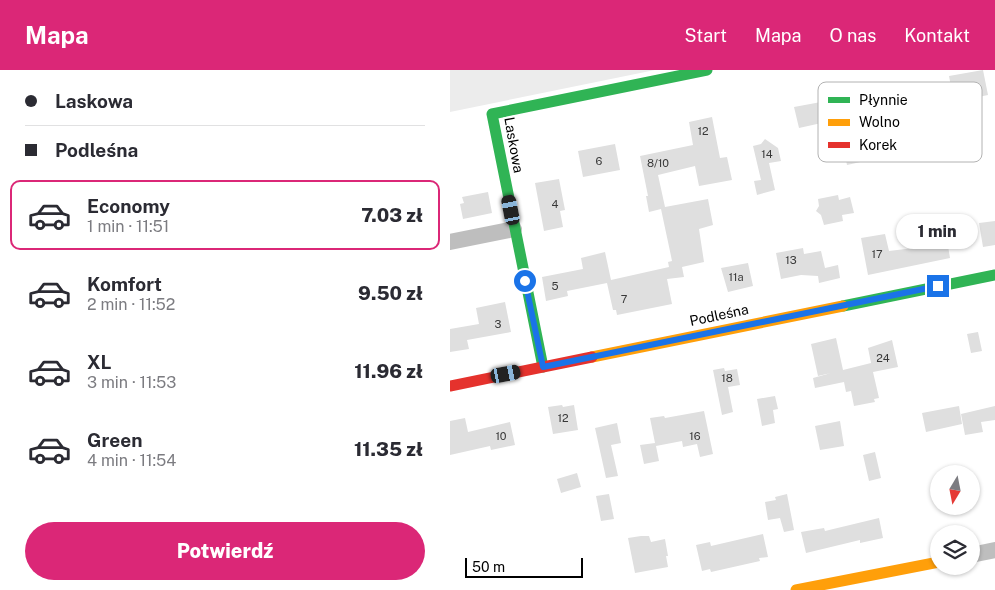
<!DOCTYPE html>
<html lang="pl">
<head>
<meta charset="utf-8">
<style>
	:root { --surface:#fff; --page:#f7f7f7; --text:#2b2b33; --muted:#7c7c81; --line:#e1e1e2; --accent:#db2777 }
	body { margin:0; font-family:"Public Sans",sans-serif; background:var(--page); color:var(--text); height:100vh; display:flex; flex-direction:column; font-size:19px; white-space:nowrap }
	* { box-sizing:border-box; margin:0 }
	p { font-size:16px; color:var(--muted) }
	.icon { flex:none; width:28px; height:28px; fill:none; stroke:currentColor; stroke-width:2; stroke-linecap:round; stroke-linejoin:round }
	.map { position:relative; flex:1; overflow:hidden }
	.side { display:flex; flex-direction:column; background:var(--surface); width:450px }
	.side>* { flex:none }
	.guide { display:grid; align-content:center; height:110px; padding:0 25px; background:var(--surface) }
	.needle { width:32px; rotate:190deg }
	.tools { position:absolute; left:480px; top:395px; display:grid; gap:10px }
	.tools a { display:grid; place-items:center; width:50px; height:50px; border-radius:50%; background:var(--surface); box-shadow:0 1px 4px #0004; font-size:25px }
	.scale { position:absolute; left:15px; bottom:12px; width:118px; box-sizing:border-box; padding-left:5px; border:2px solid #000; border-top:0; font-size:14px; line-height:18px; white-space:nowrap; color:#000; -webkit-text-stroke:4px #fff; paint-order:stroke }
	.end { position:absolute; width:22px; height:22px; margin:-11px; border:6px solid #1a73e8; background:#fff; box-shadow:0 0 0 2px #fff }
	.from { border-radius:50% }
	.bubble { position:absolute; height:35px; border-radius:18px; background:var(--surface); box-shadow:0 1px 4px #0004; font-size:16px; font-weight:800; line-height:35px; text-align:center }
	.car { position:absolute; width:15px; height:30px; margin:-15px -8px; border-radius:6px; box-shadow:0 0 4px 1px #0007; background:linear-gradient(#222 24%,#8ab4d8 0 40%,#222 0 76%,#8ab4d8 0 86%,#222 0) }
	.guide b { display:flex; align-items:center; gap:18px; height:48px; font-size:19px }
	.guide b+b { border-top:1px solid var(--line) }
	.guide i { width:12px; height:12px; background:var(--text) }
	ul { padding:0; list-style:none }
	li { display:flex; align-items:center; gap:15px; height:70px; margin:0 10px 8px; padding:0 15px; border:2px solid transparent; border-radius:10px }
	li div { flex:1 }
	li b { display:block; font-size:19px }
	li em { font-style:normal; font-weight:800 }
	li.on { border-color:var(--accent) }
	li>.icon { width:45px; height:45px; stroke-width:1.5 }
	.primary-button { display:flex; gap:10px; margin-top:auto; padding:10px 25px }
	.primary-button a { flex:1; height:58px; border-radius:30px; background:var(--accent); color:#fff; font-size:20px; font-weight:800; line-height:58px; text-align:center }
	header { display:flex; align-items:center; gap:30px; box-sizing:border-box; height:70px; padding:0 25px; background:var(--accent); color:#fff }
	header strong { font-size:24px }
	nav { display:flex; gap:28px; margin-inline-start:auto; font-size:18px }
	main { display:flex; flex:1; min-height:0 }
	.map>svg:first-child { display:block }
	.green { fill:#ececec }
	.building { fill:#dfdfdf }
	.lines { fill:none; stroke-linecap:round; stroke-linejoin:round }
	.street { stroke:#bebebe; stroke-width:16 }
	.fast { stroke:#30b455; stroke-width:11 }
	.slow { stroke:#ff9f0a; stroke-width:11 }
	.jam { stroke:#e5322d; stroke-width:11 }
	.route { stroke:#1a73e8; stroke-width:6 }
	.labels { text-anchor:middle; stroke-width:4; stroke-linejoin:round; paint-order:stroke }
	.number-label { font-size:11px; fill:#383838 }
	.street-label { font-size:14px; fill:#000; stroke:#fff }
	.key { fill:#fff; stroke:#b2b2b2; stroke-width:1 }
	.key-label { font-size:14px; fill:#000 }
</style>
</head>
<body>
<header>
<strong>Mapa</strong>
<nav><a>Start</a><a>Mapa</a><a>O nas</a><a>Kontakt</a></nav>
</header>
<main>
<section class="side">
<div class="guide">
<b><i class="from"></i>Laskowa</b>
<b><i></i>Podleśna</b>
</div>
<ul>
<li class="on"><svg class="icon" aria-label="car" viewBox="0 0 24 24"><path d="M5 17H2v-5l4-1 3-4h7l3 4 3 1v5h-3M9 17h6M6 11h13"/><circle cx="7" cy="17" r="2"/><circle cx="17" cy="17" r="2"/></svg><div><b>Economy</b><p>1 min · 11:51</p></div><em>7.03 zł</em></li>
<li><svg class="icon" aria-label="car" viewBox="0 0 24 24"><path d="M5 17H2v-5l4-1 3-4h7l3 4 3 1v5h-3M9 17h6M6 11h13"/><circle cx="7" cy="17" r="2"/><circle cx="17" cy="17" r="2"/></svg><div><b>Komfort</b><p>2 min · 11:52</p></div><em>9.50 zł</em></li>
<li><svg class="icon" aria-label="car" viewBox="0 0 24 24"><path d="M5 17H2v-5l4-1 3-4h7l3 4 3 1v5h-3M9 17h6M6 11h13"/><circle cx="7" cy="17" r="2"/><circle cx="17" cy="17" r="2"/></svg><div><b>XL</b><p>3 min · 11:53</p></div><em>11.96 zł</em></li>
<li><svg class="icon" aria-label="car" viewBox="0 0 24 24"><path d="M5 17H2v-5l4-1 3-4h7l3 4 3 1v5h-3M9 17h6M6 11h13"/><circle cx="7" cy="17" r="2"/><circle cx="17" cy="17" r="2"/></svg><div><b>Green</b><p>4 min · 11:54</p></div><em>11.35 zł</em></li>
</ul>
<div class="primary-button"><a>Potwierdź</a></div>
</section>
<div class="map">
<svg width="545" height="520" viewBox="0 0 545 520">
	<rect width="100%" height="100%" fill="#fff"/>
	<path class="green" d="M 0,0 L 205,0 L 0,42 Z"/>
	<path class="building" d="M 533,0 L 538,25 L 504,32 L 499,6 Z
		M 371,32 L 376,52 L 349,58 L 344,37 Z
		M 262,47 L 270,88 L 277,87 L 282,110 L 249,116 L 245,96 L 208,105 L 215,137 L 258,129 L 263,155 L 249,159 L 254,192 L 232,197 L 234,207 L 217,209 L 222,234 L 167,245 L 166,240 L 163,240 L 157,213 L 117,221 L 118,226 L 96,231 L 92,207 L 133,199 L 131,188 L 155,182 L 161,210 L 219,197 L 218,192 L 222,191 L 221,186 L 211,139 L 199,142 L 196,126 L 198,126 L 190,86 L 243,75 L 239,52 Z
		M 315,69 L 328,78 L 331,91 L 319,93 L 325,120 L 307,125 L 304,111 L 311,110 L 303,76 L 311,74 Z
		M 165,74 L 170,100 L 133,107 L 128,81 Z
		M 412,77 L 415,91 L 397,95 L 394,81 Z
		M 109,109 L 115,140 L 110,141 L 113,157 L 94,161 L 85,113 Z
		M 38,122 L 42,143 L 13,149 L 10,134 L 14,133 L 12,127 Z
		M 388,125 L 389,130 L 400,127 L 404,143 L 392,145 L 393,151 L 374,155 L 371,145 L 366,141 L 369,136 L 368,129 Z
		M 545,151 L 545,175 L 533,177 L 529,153 Z
		M 435,164 L 439,181 L 480,176 L 479,171 L 484,170 L 484,166 L 496,164 L 500,188 L 418,205 L 411,168 Z
		M 353,178 L 354,184 L 371,181 L 375,198 L 388,195 L 390,208 L 369,213 L 368,206 L 351,205 L 331,209 L 326,183 Z
		M 298,193 L 303,216 L 278,222 L 271,198 Z
		M 55,232 L 61,262 L 17,270 L 19,279 L 0,282 L 0,259 L 29,254 L 26,238 Z
		M 528,262 L 532,281 L 521,283 L 517,264 Z
		M 386,268 L 393,300 L 421,293 L 418,278 L 442,270 L 448,297 L 423,302 L 429,328 L 424,329 L 425,332 L 404,336 L 401,321 L 396,322 L 394,312 L 365,318 L 363,308 L 381,303 L 368,306 L 361,274 Z
		M 274,298 L 275,301 L 287,299 L 290,315 L 278,317 L 283,342 L 272,345 L 263,300 Z
		M 325,326 L 328,339 L 323,340 L 325,353 L 312,356 L 307,329 Z
		M 112,335 L 113,337 L 124,335 L 128,360 L 103,364 L 98,337 Z
		M 509,336 L 512,354 L 476,362 L 472,343 Z
		M 545,336 L 545,350 L 531,352 L 533,362 L 515,365 L 511,344 Z
		M 254,341 L 263,384 L 250,387 L 247,374 L 233,377 L 232,371 L 206,376 L 209,391 L 194,394 L 190,375 L 205,373 L 200,348 L 214,346 L 215,348 Z
		M 15,348 L 18,362 L 60,352 L 65,375 L 41,380 L 40,376 L 0,385 L 0,351 Z
		M 390,351 L 394,376 L 370,380 L 365,356 Z
		M 167,353 L 171,373 L 161,375 L 168,406 L 156,408 L 145,358 Z
		M 425,382 L 431,408 L 419,411 L 413,385 Z
		M 127,403 L 131,417 L 111,423 L 107,409 Z
		M 159,424 L 164,449 L 151,451 L 146,426 Z
		M 337,424 L 344,460 L 334,462 L 330,448 L 318,450 L 315,432 L 326,430 L 325,427 Z
		M 429,448 L 433,468 L 410,473 L 410,470 L 356,483 L 351,462 L 374,458 L 375,461 Z
		M 313,464 L 318,487 L 309,488 L 310,491 L 261,502 L 260,499 L 252,501 L 246,475 L 260,472 L 261,476 Z
		M 191,466 L 199,466 L 201,472 L 215,469 L 218,486 L 216,486 L 218,497 L 185,503 L 178,468 Z"/>
	<g class="lines">
		<path class="street" d="M 0,172 L 64,159
			M 521,485 L 545,480"/>
		<path class="fast" d="M 393,236 L 545,205
			M 93,297 L 42,44 L 257,0"/>
		<path class="slow" d="M 142,287 L 393,236
			M 346,520 L 489,492"/>
		<path class="jam" d="M 0,316 L 142,287"/>
	</g>
	<g class="lines">
		<path class="route" d="M 75,211 L 93,297 L 488,216"/>
	</g>
	<g class="labels">
		<g class="number-label">
			<text x="253" y="65">12</text>
			<text x="317" y="88">14</text>
			<text x="149" y="95">6</text>
			<text x="208" y="97">8/10</text>
			<text x="105" y="138">4</text>
			<text x="427" y="188">17</text>
			<text x="341" y="194">13</text>
			<text x="286" y="211">11a</text>
			<text x="105" y="220">5</text>
			<text x="174" y="233">7</text>
			<text x="48" y="258">3</text>
			<text x="433" y="292">24</text>
			<text x="277" y="312">18</text>
			<text x="113" y="352">12</text>
			<text x="51" y="370">10</text>
			<text x="245" y="370">16</text>
		</g>
		<g class="street-label">
			<text transform="translate(64 75) rotate(80)" y="5">Laskowa</text>
			<text transform="translate(269 245) rotate(-12)" y="5">Podleśna</text>
		</g>
	</g>
	<rect x="368" y="12" width="164" height="80" rx="8" class="key"/>
	<rect x="378" y="27" width="22" height="6" fill="#30b455"/>
	<rect x="378" y="49" width="22" height="7" fill="#ff9f0a"/>
	<rect x="378" y="72" width="22" height="6" fill="#e5322d"/>
	<g class="key-label">
		<text x="409" y="35">Płynnie</text>
		<text x="409" y="57">Wolno</text>
		<text x="409" y="80">Korek</text>
	</g>
</svg>
<div class="tools">
<a><svg class="needle" viewBox="-14 -14 28 28"><path d="M0-13l5 13h-10z" fill="#e53935"/><path d="M0 13l5-13h-10z" fill="#7c7c81"/></svg></a>
<a><svg class="icon" aria-label="layers" viewBox="0 0 24 24"><path d="M12 4l9 5-9 5-9-5zM3 14l9 5 9-5"/></svg></a>
</div>
<div class="scale">50 m</div>
<i class="end from" style="left:75px;top:211px"></i>
<i class="end" style="left:488px;top:216px"></i>
<div class="bubble" style="left:446px;top:144px;width:82px">1 min</div>
<i class="car" style="left:61px;top:140px;rotate:349deg"></i>
<i class="car" style="left:56px;top:304px;rotate:79deg"></i>
</div>
</main>
</body>
</html>
